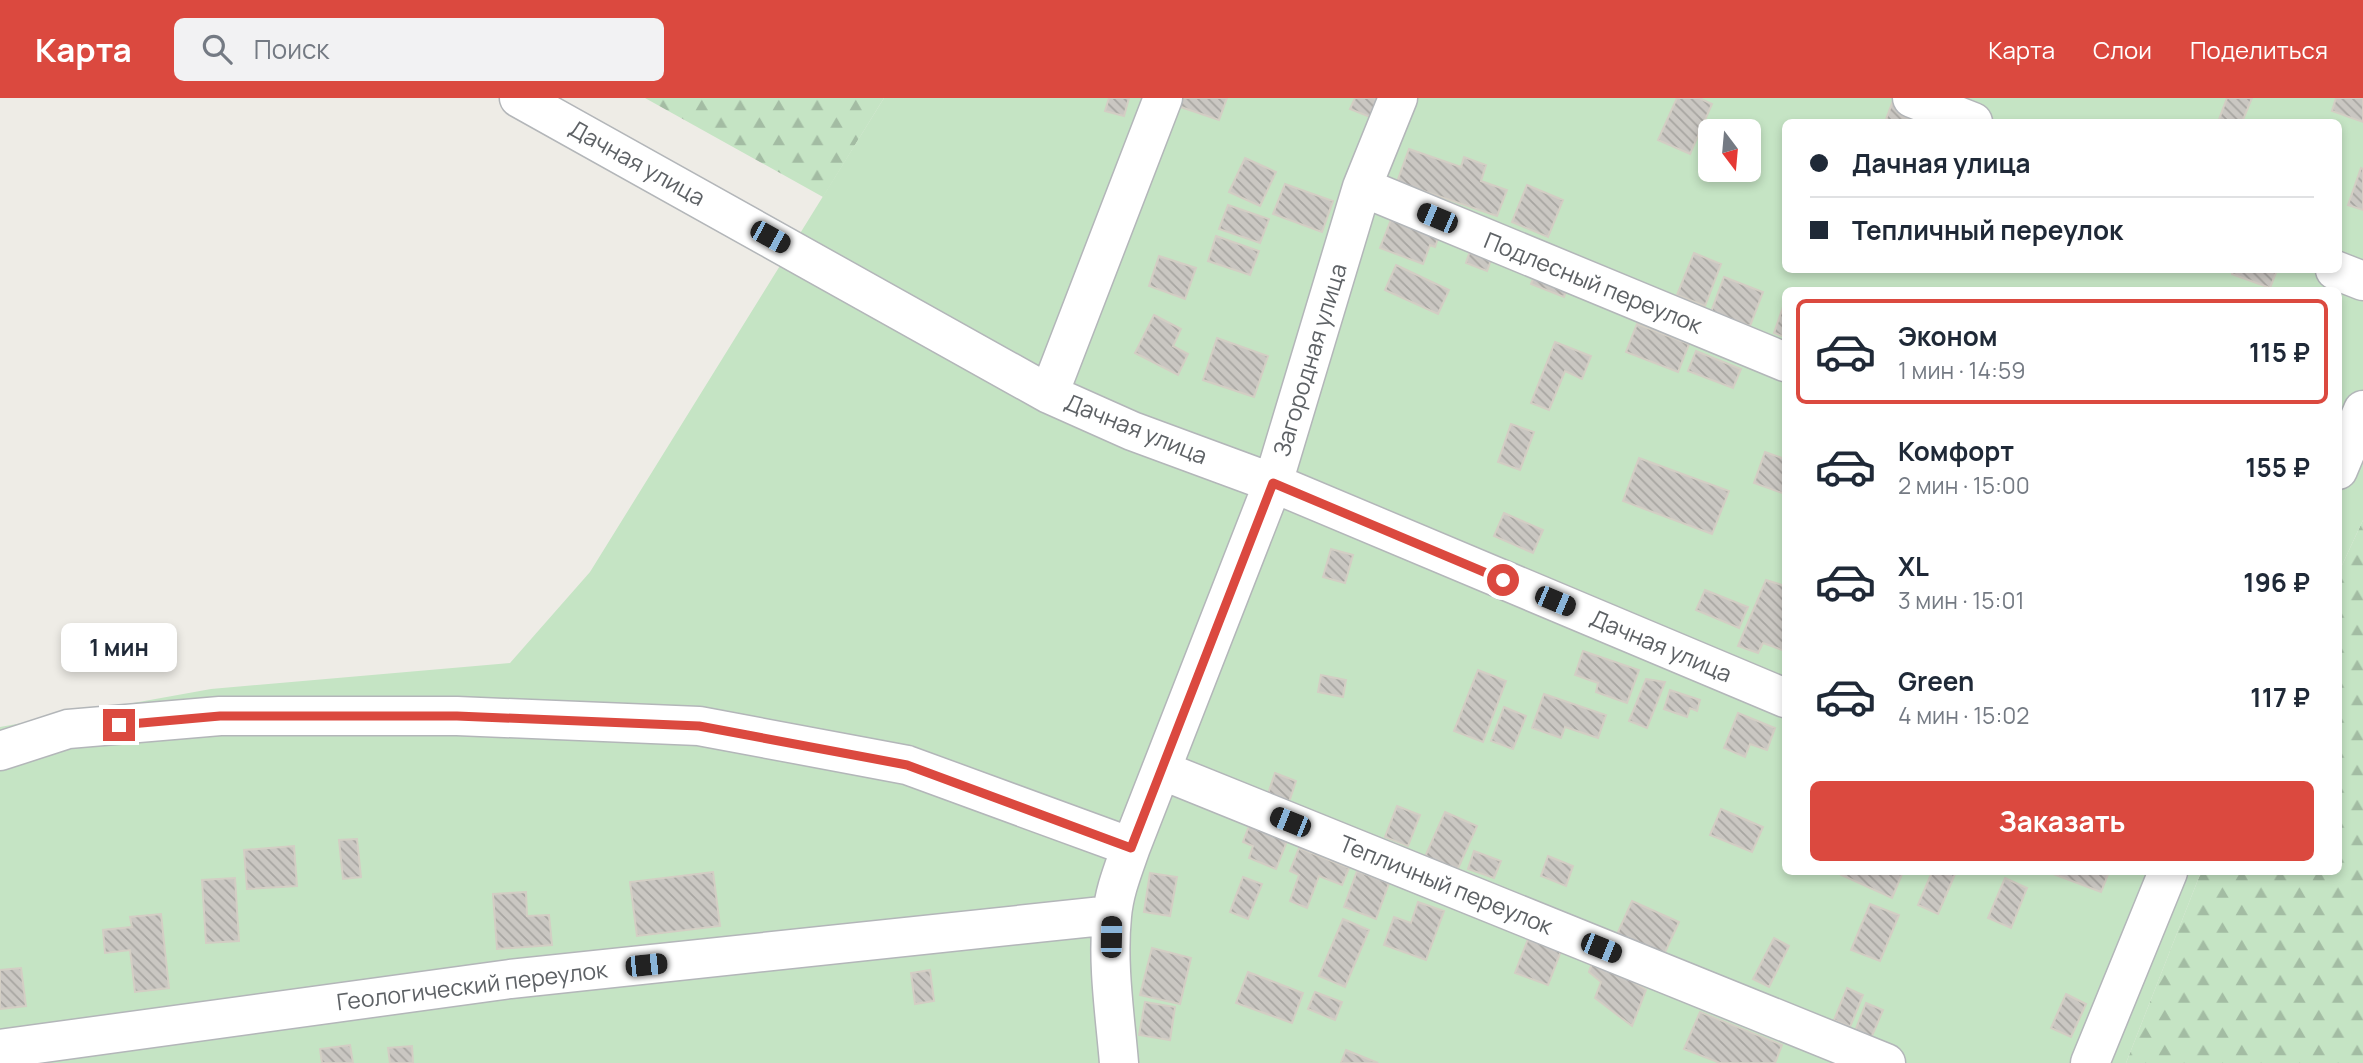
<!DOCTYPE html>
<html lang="ru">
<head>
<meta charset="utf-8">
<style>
	:root { --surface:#fff; --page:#f2f2f3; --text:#1f2937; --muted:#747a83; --line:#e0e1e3; --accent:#db493f }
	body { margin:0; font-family:Manrope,sans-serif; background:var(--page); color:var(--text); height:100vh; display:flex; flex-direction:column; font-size:26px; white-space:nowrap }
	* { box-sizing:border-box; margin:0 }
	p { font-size:23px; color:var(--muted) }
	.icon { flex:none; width:38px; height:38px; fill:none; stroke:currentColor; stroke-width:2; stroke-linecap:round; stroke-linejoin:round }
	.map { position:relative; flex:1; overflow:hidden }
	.details { position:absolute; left:1782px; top:189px; width:560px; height:588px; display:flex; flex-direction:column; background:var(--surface); border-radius:10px; box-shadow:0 4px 10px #0003 }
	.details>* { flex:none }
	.banner { position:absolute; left:1782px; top:21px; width:560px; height:154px; border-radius:10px; box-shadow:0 4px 10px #0003; display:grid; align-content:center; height:154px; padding:0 28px; background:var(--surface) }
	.needle { width:46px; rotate:164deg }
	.buttons { position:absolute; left:1698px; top:21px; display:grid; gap:14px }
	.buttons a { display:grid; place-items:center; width:63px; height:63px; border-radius:10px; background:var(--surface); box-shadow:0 4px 10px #0003; font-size:35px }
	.end { position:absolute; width:32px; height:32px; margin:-16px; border:9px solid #db493f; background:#fff; box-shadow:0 0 0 4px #fff }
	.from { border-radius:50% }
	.bubble { position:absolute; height:49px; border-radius:10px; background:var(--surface); box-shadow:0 4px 10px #0003; font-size:23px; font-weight:700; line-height:49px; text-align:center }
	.car { position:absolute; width:21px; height:42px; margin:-21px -10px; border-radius:9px; box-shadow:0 0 5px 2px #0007; background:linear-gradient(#222 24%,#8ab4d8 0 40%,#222 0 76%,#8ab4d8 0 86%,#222 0) }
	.banner b { display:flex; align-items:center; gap:24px; height:66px; font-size:26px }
	.banner b+b { border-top:2px solid var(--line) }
	.banner i { width:18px; height:18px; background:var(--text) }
	ul { padding:12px 0 0; list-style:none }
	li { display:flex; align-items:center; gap:21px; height:105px; margin:0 14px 10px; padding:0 14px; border:4px solid transparent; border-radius:10px }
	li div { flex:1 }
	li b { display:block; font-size:26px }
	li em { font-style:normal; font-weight:700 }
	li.current { border-color:var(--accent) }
	li>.icon { width:63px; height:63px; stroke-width:1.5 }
	.action { display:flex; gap:14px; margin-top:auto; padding:14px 28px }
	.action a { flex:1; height:80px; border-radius:10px; background:var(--accent); color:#fff; font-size:28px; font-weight:700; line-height:80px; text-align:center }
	header { display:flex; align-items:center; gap:42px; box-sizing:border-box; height:98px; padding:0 35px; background:var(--accent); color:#fff }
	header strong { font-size:33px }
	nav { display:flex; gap:38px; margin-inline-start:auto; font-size:24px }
	.search { width:490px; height:63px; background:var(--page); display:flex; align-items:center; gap:18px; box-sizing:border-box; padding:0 24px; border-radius:10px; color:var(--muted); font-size:26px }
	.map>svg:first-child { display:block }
	.forest { fill:url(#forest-firs) }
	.garden { fill:#c5e4c4; fill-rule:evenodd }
	.building { fill:url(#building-back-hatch); stroke:#d3cec4; stroke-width:2 }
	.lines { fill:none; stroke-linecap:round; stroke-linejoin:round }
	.minor-casing { stroke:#b3b6b9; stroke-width:41 }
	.minor { stroke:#fff; stroke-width:38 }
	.route { stroke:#db493f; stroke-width:9 }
	.labels { text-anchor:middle; stroke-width:6; stroke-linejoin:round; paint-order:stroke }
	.street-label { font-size:23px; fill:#5d6165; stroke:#fff }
</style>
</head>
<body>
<header>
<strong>Карта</strong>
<div class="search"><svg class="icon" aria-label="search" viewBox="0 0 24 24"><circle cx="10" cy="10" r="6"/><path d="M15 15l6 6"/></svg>Поиск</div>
<nav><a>Карта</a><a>Слои</a><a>Поделиться</a></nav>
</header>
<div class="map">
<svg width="2363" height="965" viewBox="0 0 2363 965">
	<defs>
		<pattern id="forest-firs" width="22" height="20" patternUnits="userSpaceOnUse" patternTransform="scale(1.75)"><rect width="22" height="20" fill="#c5e4c4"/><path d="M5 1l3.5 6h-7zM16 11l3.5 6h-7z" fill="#a3bca3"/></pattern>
		<pattern id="building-back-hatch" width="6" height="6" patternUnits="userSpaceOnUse" patternTransform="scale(1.75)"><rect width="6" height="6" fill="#cac7c2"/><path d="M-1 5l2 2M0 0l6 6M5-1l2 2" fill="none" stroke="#a7a5a1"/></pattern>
	</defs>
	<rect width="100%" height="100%" fill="#eeece6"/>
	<path class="forest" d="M 645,0 L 884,0 L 823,99 Z
		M 2363,422 L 2363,965 L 2126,965 L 2201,774 L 2338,774 L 2338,476 Z"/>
	<path class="garden" d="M 884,0 L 2363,0 L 2363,422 L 2338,476 L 2338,192 L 1785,192 L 1785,774 L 2201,774 L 2126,965 L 0,965 L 0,629 L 211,591 L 510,565 L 590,474 ZM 1785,24 L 2338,24 L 2338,172 L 1785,172 ZM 1710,33 L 1748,33 L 1748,72 L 1710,72 Z"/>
	<path class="building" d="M 1109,0 L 1129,0 L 1124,18 L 1105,13 Z
		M 1174,0 L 1227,0 L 1219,22 L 1172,6 Z
		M 1355,0 L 1373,0 L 1382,4 L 1375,21 L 1350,11 Z
		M 1677,0 L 1699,0 L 1712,6 L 1690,56 L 1658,42 Z
		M 1894,0 L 1918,9 L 1912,24 L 1885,24 Z
		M 2227,0 L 2252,0 L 2242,24 L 2218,24 Z
		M 2336,0 L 2363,0 L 2363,24 L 2332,13 Z
		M 1409,51 L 1461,69 L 1464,59 L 1486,67 L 1481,83 L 1507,92 L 1497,118 L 1397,84 Z
		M 1245,60 L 1276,74 L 1260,108 L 1229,94 Z
		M 2361,70 L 2363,71 L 2363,112 L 2348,107 Z
		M 1285,86 L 1333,103 L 1322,134 L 1273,116 Z
		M 1527,87 L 1563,102 L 1548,139 L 1512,124 Z
		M 1228,107 L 1269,121 L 1260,145 L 1219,131 Z
		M 1396,109 L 1443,126 L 1435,149 L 1430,147 L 1423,166 L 1380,150 Z
		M 1216,138 L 1259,153 L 1250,177 L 1208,163 Z
		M 1473,144 L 1495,151 L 1487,173 L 1466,165 Z
		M 1694,155 L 1721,166 L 1705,208 L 1677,197 Z
		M 1159,158 L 1196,170 L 1185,201 L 1149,188 Z
		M 1396,167 L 1449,192 L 1438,216 L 1385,192 Z
		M 1538,168 L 1571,181 L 1564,199 L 1531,186 Z
		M 2233,172 L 2277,172 L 2270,190 L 2232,176 Z
		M 1724,179 L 1763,194 L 1750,228 L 1711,214 Z
		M 1785,203 L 1785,239 L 1774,235 Z
		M 1154,217 L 1181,231 L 1173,248 L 1188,256 L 1178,277 L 1135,255 Z
		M 1637,226 L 1689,246 L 1678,274 L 1626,254 Z
		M 1217,240 L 1268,258 L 1254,299 L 1203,282 Z
		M 1555,244 L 1591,258 L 1582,281 L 1565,273 L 1549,312 L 1531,305 Z
		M 1696,253 L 1741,271 L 1733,290 L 1688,273 Z
		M 1511,326 L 1534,334 L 1520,372 L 1498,364 Z
		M 1765,354 L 1785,361 L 1785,396 L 1754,385 Z
		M 1639,360 L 1729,393 L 1712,436 L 1623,403 Z
		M 1504,415 L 1543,432 L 1533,455 L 1494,438 Z
		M 1331,451 L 1353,457 L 1345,485 L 1323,479 Z
		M 1766,482 L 1785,488 L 1785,553 L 1763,545 L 1758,555 L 1738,548 Z
		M 1705,492 L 1748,509 L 1739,530 L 1696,512 Z
		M 1583,553 L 1639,572 L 1627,605 L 1596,594 L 1598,585 L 1575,577 Z
		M 1478,572 L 1506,583 L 1483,644 L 1454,633 Z
		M 1321,577 L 1346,582 L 1343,599 L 1318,594 Z
		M 1646,581 L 1665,584 L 1647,630 L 1629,623 Z
		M 1670,592 L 1700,602 L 1697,613 L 1690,610 L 1687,619 L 1664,611 Z
		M 1544,596 L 1606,617 L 1598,640 L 1565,629 L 1561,640 L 1532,630 Z
		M 1504,609 L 1526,618 L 1513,651 L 1491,643 Z
		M 1738,615 L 1775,630 L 1767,652 L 1750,646 L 1745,659 L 1724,650 Z
		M 1275,675 L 1296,683 L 1288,707 L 1267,699 Z
		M 1397,708 L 1420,717 L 1408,748 L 1385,739 Z
		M 1721,711 L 1763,729 L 1752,754 L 1710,737 Z
		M 1445,714 L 1477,728 L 1456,775 L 1424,761 Z
		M 1249,728 L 1287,743 L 1276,771 L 1249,760 L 1253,748 L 1243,744 Z
		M 357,741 L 361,779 L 343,781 L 339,742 Z
		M 294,748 L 297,788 L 247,791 L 244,752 Z
		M 1299,750 L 1349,770 L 1342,787 L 1319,778 L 1307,810 L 1290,803 L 1299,777 L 1290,773 Z
		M 1474,753 L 1501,763 L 1494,780 L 1468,771 Z
		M 1548,758 L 1573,768 L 1566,788 L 1541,778 Z
		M 1357,773 L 1389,785 L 1376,821 L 1344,809 Z
		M 713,774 L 720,828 L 637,838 L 630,784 Z
		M 1835,774 L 1903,774 L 1892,800 Z
		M 1932,774 L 1956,774 L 1938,816 L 1918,807 Z
		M 2048,774 L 2109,774 L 2101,794 Z
		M 1150,775 L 1177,779 L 1170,818 L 1144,814 Z
		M 1243,779 L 1262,786 L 1248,821 L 1230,814 Z
		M 235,780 L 239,843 L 206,845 L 202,782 Z
		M 2005,780 L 2027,790 L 2011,830 L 1988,820 Z
		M 526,794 L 527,818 L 549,817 L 552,847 L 497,851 L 493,796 Z
		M 1632,803 L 1679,824 L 1661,863 L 1614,843 Z
		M 1418,804 L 1444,813 L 1426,862 L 1384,847 L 1394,819 L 1411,825 Z
		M 1870,806 L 1899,817 L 1880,863 L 1851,852 Z
		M 161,816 L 169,890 L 135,894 L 130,852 L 105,855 L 103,832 L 132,829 L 130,819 Z
		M 1343,821 L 1369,832 L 1345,889 L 1319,878 Z
		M 1774,840 L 1789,848 L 1769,889 L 1753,881 Z
		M 1528,841 L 1561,853 L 1548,887 L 1515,875 Z
		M 1152,850 L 1191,860 L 1180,906 L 1140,897 Z
		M 1594,859 L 1646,892 L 1632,928 L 1595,900 L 1601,884 L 1589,874 Z
		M 21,870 L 26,908 L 0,911 L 0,872 Z
		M 930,872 L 934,903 L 915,906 L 911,875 Z
		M 1248,874 L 1303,895 L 1292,925 L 1236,905 Z
		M 1847,890 L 1863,897 L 1850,929 L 1834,922 Z
		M 1315,894 L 1342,904 L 1335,922 L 1308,911 Z
		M 2066,896 L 2086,906 L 2071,939 L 2051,930 Z
		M 1145,904 L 1175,909 L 1170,942 L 1139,937 Z
		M 1866,905 L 1883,912 L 1866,952 L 1850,946 Z
		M 1700,914 L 1782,947 L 1775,965 L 1720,965 L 1684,951 Z
		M 350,947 L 353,965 L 322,965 L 320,951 Z
		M 412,948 L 413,965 L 390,965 L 388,950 Z
		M 1346,952 L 1378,965 L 1341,965 Z"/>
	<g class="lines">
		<defs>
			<path id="minor" d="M 519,0 L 1049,296 L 1132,333 L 1273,385 L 1785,600
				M 1912,0 L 1973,24
				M 1362,89 L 1785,264
				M 2335,172 L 2363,183
				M 1049,296 L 1163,0
				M 2338,372 L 2363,312
				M 0,653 L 68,631 L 220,618 L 457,618 L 699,628 L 907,667 L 1131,749
				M 1161,672 L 1886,965
				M 0,951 L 510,881 L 1112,817
				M 1119,965 C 1115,917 1107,866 1112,818 C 1114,794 1123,772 1131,749 L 1273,385 L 1362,89 L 1398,0
				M 2090,965 L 2168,774"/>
		</defs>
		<use href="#minor" class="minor-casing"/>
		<use href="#minor" class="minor"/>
	</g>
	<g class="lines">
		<path class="route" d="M 119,627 L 220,618 L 457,618 L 699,628 L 907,667 L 1131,750 L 1273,385 L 1503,482"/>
	</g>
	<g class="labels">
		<g class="street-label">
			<text transform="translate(637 65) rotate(29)" y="8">Дачная улица</text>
			<text transform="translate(1593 185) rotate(22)" y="8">Подлесный переулок</text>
			<text transform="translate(1310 262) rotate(-73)" y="8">Загородная улица</text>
			<text transform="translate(1136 331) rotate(22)" y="8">Дачная улица</text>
			<text transform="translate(1661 548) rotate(23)" y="8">Дачная улица</text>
			<text transform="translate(1446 787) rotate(22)" y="8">Тепличный переулок</text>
			<text transform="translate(472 888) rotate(-7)" y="8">Геологический переулок</text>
		</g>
	</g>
</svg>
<div class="buttons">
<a><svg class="needle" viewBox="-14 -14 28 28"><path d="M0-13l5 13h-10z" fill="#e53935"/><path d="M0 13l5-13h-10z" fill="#747a83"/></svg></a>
</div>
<i class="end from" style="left:1503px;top:482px"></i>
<i class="end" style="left:119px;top:627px"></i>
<div class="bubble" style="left:61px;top:525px;width:116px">1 мин</div>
<i class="car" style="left:1437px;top:120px;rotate:293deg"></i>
<i class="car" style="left:770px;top:139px;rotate:119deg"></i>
<i class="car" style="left:1555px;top:503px;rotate:113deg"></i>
<i class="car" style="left:1290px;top:724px;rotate:292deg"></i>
<i class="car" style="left:1111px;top:839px;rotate:1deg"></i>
<i class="car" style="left:1601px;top:850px;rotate:112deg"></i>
<i class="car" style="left:646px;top:867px;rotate:84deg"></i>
<div class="banner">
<b><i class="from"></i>Дачная улица</b>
<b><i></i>Тепличный переулок</b>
</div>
<section class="details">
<ul>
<li class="current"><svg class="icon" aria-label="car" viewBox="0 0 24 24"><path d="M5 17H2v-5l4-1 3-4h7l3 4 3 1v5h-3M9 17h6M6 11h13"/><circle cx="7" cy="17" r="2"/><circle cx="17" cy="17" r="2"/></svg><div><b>Эконом</b><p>1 мин · 14:59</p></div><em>115 ₽</em></li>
<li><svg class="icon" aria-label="car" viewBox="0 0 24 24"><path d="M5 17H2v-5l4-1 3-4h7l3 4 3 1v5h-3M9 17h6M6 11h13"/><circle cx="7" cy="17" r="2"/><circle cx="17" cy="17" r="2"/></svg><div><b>Комфорт</b><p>2 мин · 15:00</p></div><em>155 ₽</em></li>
<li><svg class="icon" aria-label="car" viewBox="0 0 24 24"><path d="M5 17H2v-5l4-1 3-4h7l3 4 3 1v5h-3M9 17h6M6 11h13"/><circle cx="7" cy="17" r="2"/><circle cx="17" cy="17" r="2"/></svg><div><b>XL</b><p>3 мин · 15:01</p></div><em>196 ₽</em></li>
<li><svg class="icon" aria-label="car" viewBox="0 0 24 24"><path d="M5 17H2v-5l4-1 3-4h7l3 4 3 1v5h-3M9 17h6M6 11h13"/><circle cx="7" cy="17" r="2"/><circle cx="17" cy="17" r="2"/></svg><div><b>Green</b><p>4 мин · 15:02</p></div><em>117 ₽</em></li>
</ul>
<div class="action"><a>Заказать</a></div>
</section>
</div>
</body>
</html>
